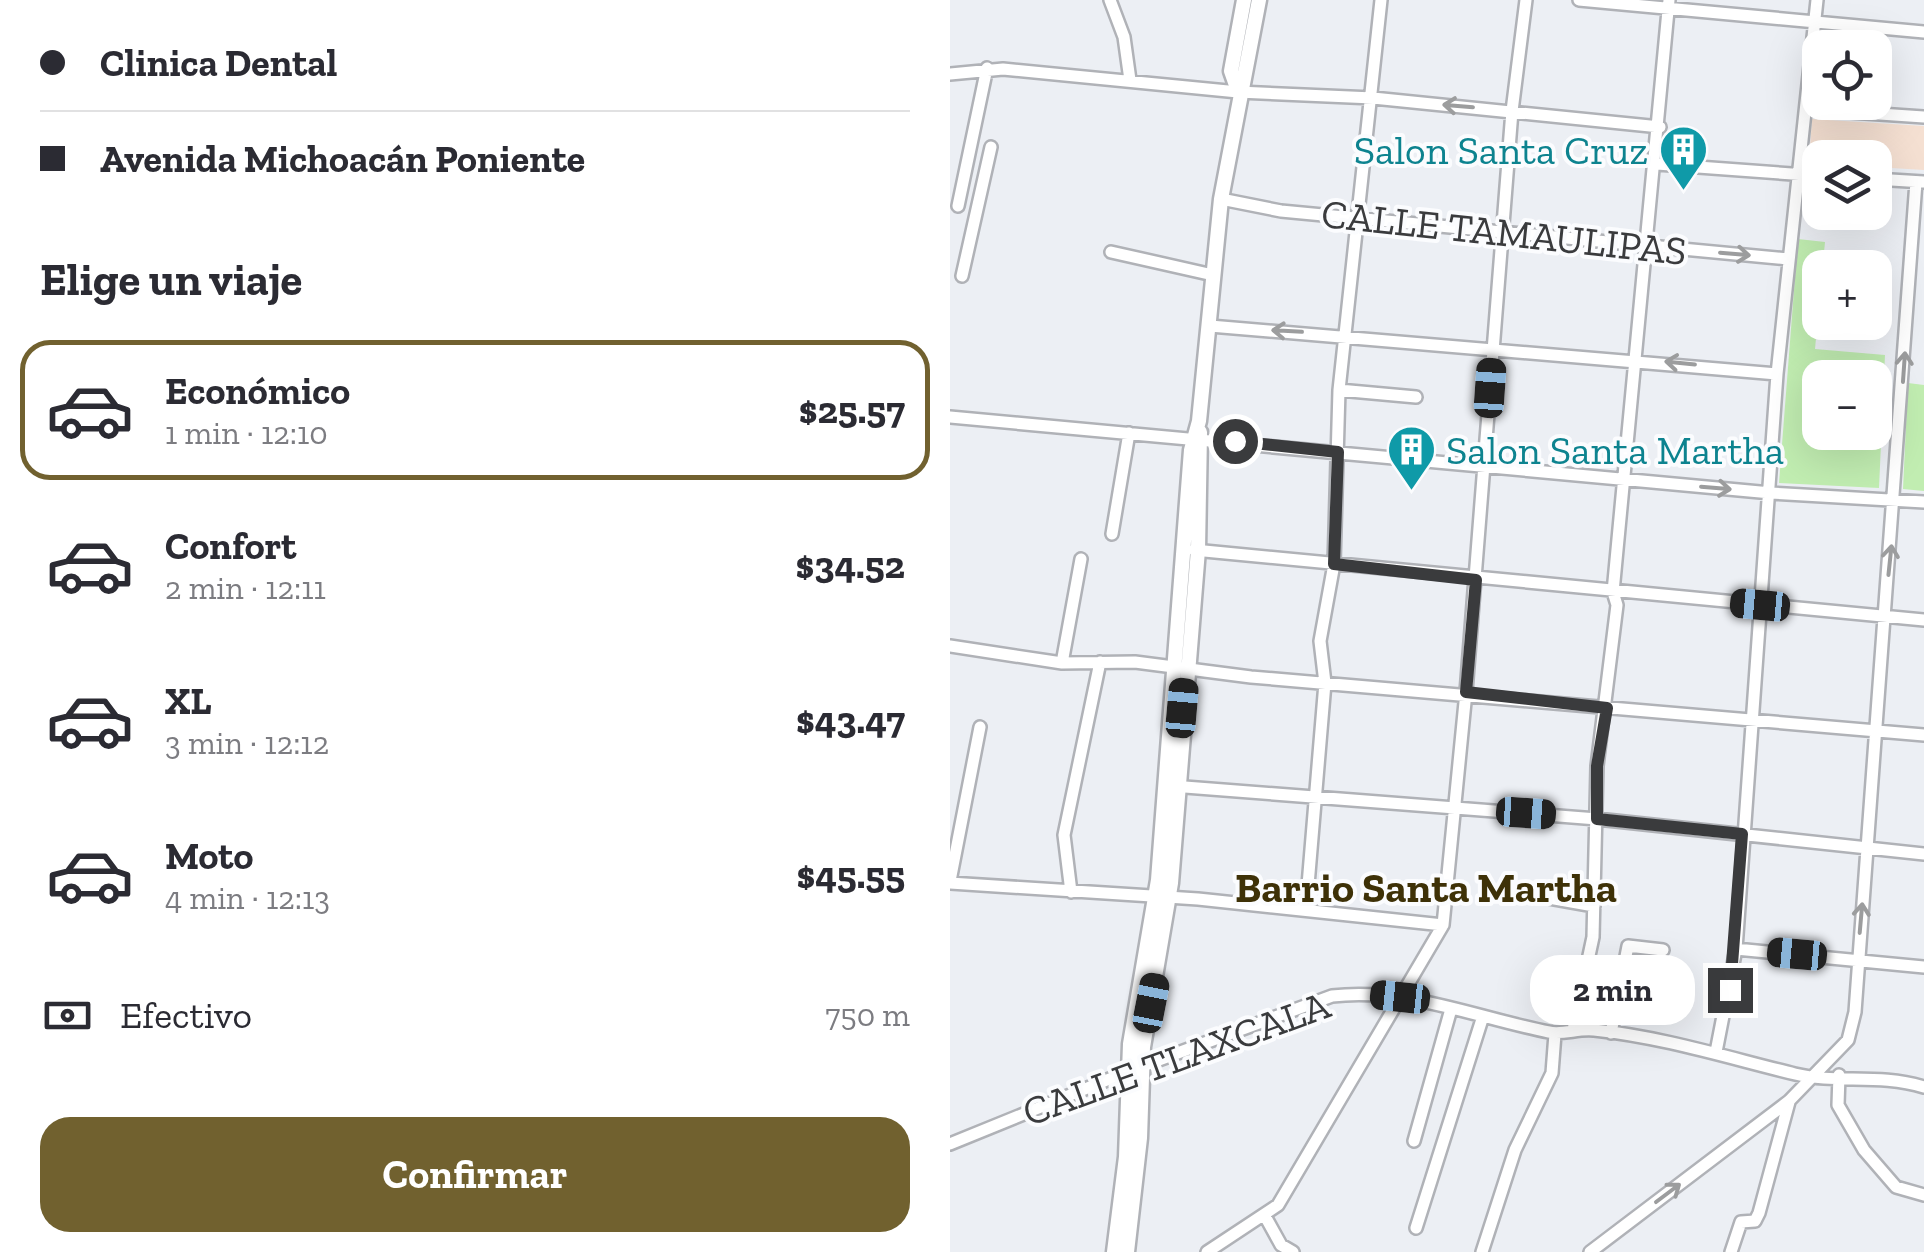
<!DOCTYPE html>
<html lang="es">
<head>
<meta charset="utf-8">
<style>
	:root { --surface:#fff; --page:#f7f7f7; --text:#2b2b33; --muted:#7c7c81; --line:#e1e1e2; --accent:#71612f }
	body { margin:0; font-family:"Zilla Slab",serif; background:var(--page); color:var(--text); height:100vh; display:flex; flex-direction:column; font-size:38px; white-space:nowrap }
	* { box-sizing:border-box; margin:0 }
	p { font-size:32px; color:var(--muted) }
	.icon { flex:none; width:55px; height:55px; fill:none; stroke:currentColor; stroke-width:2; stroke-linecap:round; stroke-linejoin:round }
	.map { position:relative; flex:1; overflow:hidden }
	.sheet { display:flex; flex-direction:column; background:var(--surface); width:950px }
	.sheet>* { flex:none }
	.banner { display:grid; align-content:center; height:220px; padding:0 40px; background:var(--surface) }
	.tools { position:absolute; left:852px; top:30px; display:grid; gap:20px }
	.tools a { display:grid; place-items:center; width:90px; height:90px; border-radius:20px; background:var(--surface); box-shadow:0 10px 40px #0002; font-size:50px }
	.end { position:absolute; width:45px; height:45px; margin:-22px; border:12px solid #3a3b3d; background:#fff; box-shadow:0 0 0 5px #fff }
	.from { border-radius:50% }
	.bubble { position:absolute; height:70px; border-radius:30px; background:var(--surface); box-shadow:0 10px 40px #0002; font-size:32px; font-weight:800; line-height:70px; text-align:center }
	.car { position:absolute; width:30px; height:60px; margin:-30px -15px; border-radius:12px; box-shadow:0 0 8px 2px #0007; background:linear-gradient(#222 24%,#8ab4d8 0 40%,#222 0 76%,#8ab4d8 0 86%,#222 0) }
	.banner b { display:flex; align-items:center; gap:35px; height:95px; font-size:38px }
	.banner b+b { border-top:2px solid var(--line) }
	.banner i { width:25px; height:25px; background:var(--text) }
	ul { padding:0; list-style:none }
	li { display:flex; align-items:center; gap:30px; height:140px; margin:0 20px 15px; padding:0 20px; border:5px solid transparent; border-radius:30px }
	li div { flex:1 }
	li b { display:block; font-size:38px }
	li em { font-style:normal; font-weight:800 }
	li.current { border-color:var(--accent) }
	li>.icon { width:90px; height:90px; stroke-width:1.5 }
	h2 { padding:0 40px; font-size:45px; line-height:120px }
	.pay { display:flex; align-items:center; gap:25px; height:110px; padding:0 40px; font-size:38px }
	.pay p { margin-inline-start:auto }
	.cta { display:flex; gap:20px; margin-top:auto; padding:20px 40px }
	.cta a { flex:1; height:115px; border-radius:30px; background:var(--accent); color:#fff; font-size:40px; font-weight:800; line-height:115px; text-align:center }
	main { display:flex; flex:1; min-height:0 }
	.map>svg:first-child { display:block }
	.commercial { fill:#f5e0d2 }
	.green { fill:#c1edb1; fill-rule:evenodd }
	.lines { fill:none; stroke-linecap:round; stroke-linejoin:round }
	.minor-casing { stroke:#b0b2b7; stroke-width:16 }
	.major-casing { stroke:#b0b2b7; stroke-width:19 }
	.minor { stroke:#fff; stroke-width:11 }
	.major { stroke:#fff; stroke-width:14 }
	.oneway { stroke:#9c9d9e }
	.route { stroke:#3a3b3d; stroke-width:12 }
	.labels { text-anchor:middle; stroke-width:8; stroke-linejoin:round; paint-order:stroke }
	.culture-label { font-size:40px; fill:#0d838f; stroke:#fbfcfe; text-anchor:end }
	.street-label { font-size:40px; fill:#3a3b3d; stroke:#fbfcfe }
	.neighbourhood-label { font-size:42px; font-weight:bold; fill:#3e3107; stroke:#fbfcfe }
</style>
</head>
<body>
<main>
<section class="sheet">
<div class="banner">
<b><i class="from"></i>Clinica Dental</b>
<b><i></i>Avenida Michoacán Poniente</b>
</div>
<h2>Elige un viaje</h2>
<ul>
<li class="current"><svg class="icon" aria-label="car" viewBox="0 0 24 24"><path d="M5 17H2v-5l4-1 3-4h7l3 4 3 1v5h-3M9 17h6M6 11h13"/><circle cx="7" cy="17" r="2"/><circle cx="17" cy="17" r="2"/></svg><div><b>Económico</b><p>1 min · 12:10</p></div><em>$25.57</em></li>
<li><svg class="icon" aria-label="car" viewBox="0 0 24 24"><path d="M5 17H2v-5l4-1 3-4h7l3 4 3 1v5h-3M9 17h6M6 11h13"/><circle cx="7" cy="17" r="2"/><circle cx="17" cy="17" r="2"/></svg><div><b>Confort</b><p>2 min · 12:11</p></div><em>$34.52</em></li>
<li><svg class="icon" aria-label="car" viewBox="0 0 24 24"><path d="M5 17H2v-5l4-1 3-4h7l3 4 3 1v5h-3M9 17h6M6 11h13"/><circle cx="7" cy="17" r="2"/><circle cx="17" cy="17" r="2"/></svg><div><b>XL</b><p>3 min · 12:12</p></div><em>$43.47</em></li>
<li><svg class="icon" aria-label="car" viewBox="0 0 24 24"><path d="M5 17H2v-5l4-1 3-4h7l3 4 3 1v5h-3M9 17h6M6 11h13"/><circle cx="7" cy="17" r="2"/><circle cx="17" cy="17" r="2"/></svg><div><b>Moto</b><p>4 min · 12:13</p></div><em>$45.55</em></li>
</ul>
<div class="pay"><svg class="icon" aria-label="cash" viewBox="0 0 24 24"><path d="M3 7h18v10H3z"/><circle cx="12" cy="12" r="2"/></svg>Efectivo<p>750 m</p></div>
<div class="cta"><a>Confirmar</a></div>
</section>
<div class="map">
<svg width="974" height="1252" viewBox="0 0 974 1252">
	<rect width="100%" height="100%" fill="#eceff4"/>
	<path class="commercial" d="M 862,119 L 974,126 L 974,170 L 925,167 L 925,158 L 870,158 L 870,163 L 859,162 Z"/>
	<path class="green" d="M 848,239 L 875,242 L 865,349 L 935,355 L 929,488 L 829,483 ZM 870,378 L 925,378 L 925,432 L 870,432 Z
		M 958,383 L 974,385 L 974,491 L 953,489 Z"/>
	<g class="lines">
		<defs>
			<path id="minor" d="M 160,0 L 174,37 L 180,80
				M 629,0 L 974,32
				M 0,74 L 53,69 L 288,92 L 423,98 L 710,127
				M 856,109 L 974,117
				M 707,164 L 870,176
				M 925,179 L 974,182
				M 271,199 L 331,211 L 838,259
				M 8,206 L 37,68
				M 161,252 L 263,275
				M 12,276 L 41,147
				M 260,326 L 827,374
				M 389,390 L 466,397
				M 0,417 L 821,493 L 974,502
				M 162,534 L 179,433
				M 244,550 L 974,620
				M 0,646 L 112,663 L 185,662 L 301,677 L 974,735
				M 112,663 L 131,559
				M 222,786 L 647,819 L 974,854
				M 0,881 L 30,727
				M 0,883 L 248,899 L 493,925
				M 121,892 L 114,835 L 150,662
				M 599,898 L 644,906
				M 356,909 L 375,683 L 370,641 L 384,564 L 389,390 L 431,0
				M 786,949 L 974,967
				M 623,1030 L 643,937 L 647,766 L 667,605 L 663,592 L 719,0
				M 661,1033 L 678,946 L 713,950
				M 766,1052 L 786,949 L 827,374 L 867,0
				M 889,1075 L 888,1105 L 914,1150 L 946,1187 L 974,1195
				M 464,1141 L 501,1009
				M 0,1144 L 179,1071 L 382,996 C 456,987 527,1018 599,1032 C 613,1035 629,1028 644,1030 C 713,1037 779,1058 845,1074 C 887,1084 929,1073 974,1087
				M 315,1216 L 331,1245 L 343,1252
				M 466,1228 L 533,1016
				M 257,1252 L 328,1205 L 493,925 L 516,692 L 562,111 L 576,0
				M 532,1252 L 565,1150 L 602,1073 L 605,1034
				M 640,1252 L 839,1101 L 898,1040 L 905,1012 L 966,182
				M 781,1252 L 791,1222 L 805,1221 L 809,1213 L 839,1102"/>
			<path id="major" d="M 288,91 L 281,71 L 294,0
				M 164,1252 L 176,1157 L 180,1044 L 208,880 L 241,450 L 249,421 L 271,199 L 309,0
				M 177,1252 L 190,1138 L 193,1047 L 221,883 L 248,550 L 250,432"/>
		</defs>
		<use href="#minor" class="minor-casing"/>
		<use href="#major" class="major-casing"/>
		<use href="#minor" class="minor"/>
		<use href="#major" class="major"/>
	</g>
	<defs><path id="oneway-shaft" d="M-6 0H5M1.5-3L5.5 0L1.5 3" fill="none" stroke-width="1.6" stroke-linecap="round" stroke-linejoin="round" transform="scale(2.5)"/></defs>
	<g class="oneway">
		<use href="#oneway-shaft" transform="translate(508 106) rotate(-175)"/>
		<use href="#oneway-shaft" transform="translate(785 254) rotate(5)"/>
		<use href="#oneway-shaft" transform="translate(337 331) rotate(-177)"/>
		<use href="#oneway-shaft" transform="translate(730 363) rotate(-174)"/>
		<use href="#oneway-shaft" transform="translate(954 367) rotate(-86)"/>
		<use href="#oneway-shaft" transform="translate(766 488) rotate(5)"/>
		<use href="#oneway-shaft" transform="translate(940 560) rotate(-84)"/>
		<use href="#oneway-shaft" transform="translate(911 918) rotate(-85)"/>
		<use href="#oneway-shaft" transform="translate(718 1193) rotate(-37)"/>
	</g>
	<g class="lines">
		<path class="route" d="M 285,441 L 388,452 L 384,564 L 526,580 L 516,692 L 657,708 L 647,766 L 647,819 L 792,834 L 780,990"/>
	</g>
	<defs>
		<symbol id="building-pin" viewBox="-11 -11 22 30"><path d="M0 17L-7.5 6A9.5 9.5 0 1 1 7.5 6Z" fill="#0f9aa8" stroke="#fbfcfe"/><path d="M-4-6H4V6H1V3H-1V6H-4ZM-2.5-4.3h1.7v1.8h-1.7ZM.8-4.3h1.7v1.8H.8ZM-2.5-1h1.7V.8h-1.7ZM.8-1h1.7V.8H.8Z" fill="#fff"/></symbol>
	</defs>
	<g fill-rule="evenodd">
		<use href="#building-pin" x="706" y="122" width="55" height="75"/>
		<use href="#building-pin" x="434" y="422" width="55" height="75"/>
	</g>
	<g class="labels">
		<g class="culture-label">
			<text x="698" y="164">Salon Santa Cruz</text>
			<text x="496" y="464" text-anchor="start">Salon Santa Martha</text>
		</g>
		<g class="street-label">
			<text transform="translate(554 232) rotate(6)" y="14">CALLE TAMAULIPAS</text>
			<text transform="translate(226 1058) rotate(-20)" y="14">CALLE TLAXCALA</text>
		</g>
		<g class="neighbourhood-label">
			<text x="476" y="902">Barrio Santa Martha</text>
		</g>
	</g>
</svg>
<div class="tools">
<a><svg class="icon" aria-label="locate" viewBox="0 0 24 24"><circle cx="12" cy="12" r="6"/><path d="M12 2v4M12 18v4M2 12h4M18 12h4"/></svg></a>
<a><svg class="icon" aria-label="layers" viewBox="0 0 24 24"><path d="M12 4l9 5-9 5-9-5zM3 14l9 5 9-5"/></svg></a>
<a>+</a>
<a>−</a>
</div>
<i class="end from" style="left:285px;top:441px"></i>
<i class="end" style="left:780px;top:990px"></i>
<div class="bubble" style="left:580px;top:955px;width:165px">2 min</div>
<i class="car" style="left:540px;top:388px;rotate:4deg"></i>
<i class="car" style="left:810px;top:605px;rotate:275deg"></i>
<i class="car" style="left:232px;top:708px;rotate:5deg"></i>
<i class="car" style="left:576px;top:813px;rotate:94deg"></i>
<i class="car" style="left:847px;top:954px;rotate:275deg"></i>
<i class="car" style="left:450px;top:997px;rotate:276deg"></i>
<i class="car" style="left:201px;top:1003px;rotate:11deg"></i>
</div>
</main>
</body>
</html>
